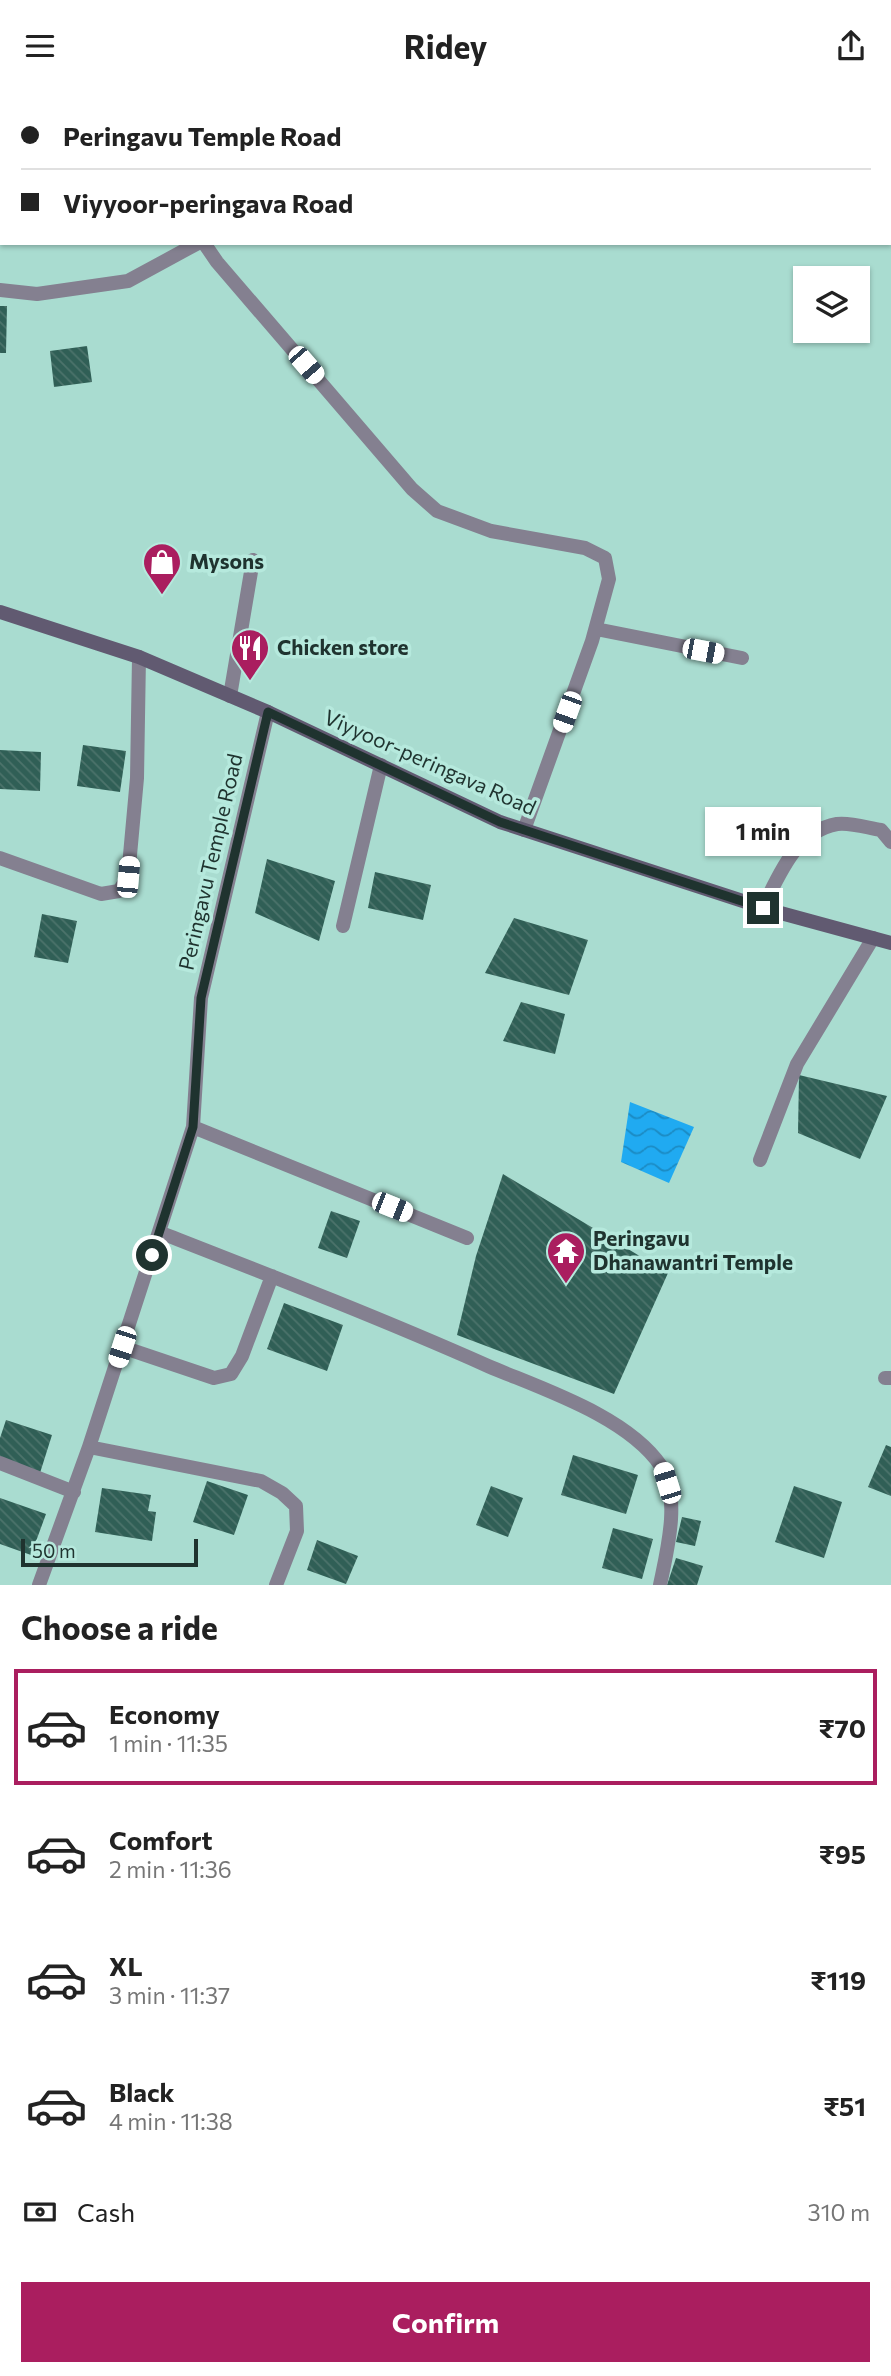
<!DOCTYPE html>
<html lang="en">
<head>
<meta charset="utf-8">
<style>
	:root { --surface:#fff; --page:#f2f2f2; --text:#222; --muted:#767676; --line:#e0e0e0; --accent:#aa1e5f }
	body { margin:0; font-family:Commissioner,sans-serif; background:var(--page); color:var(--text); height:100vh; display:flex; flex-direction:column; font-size:26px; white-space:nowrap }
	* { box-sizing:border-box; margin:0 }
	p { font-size:23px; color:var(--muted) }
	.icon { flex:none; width:38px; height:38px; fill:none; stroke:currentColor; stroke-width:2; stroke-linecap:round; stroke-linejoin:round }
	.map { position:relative; height:1494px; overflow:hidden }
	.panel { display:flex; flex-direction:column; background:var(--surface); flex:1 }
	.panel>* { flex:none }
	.top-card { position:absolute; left:0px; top:0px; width:892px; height:154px; box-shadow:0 2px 5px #0004; display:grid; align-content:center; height:154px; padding:0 21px; background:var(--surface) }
	.controls { position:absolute; left:793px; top:175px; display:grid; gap:14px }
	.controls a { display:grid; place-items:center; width:77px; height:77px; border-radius:0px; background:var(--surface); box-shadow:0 2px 5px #0004; font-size:35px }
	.scale { position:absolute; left:21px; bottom:18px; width:177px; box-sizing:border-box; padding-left:7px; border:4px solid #1f332f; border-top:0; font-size:19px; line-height:24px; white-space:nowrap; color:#1f332f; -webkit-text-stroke:5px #b6e9dd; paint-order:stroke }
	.end { position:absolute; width:32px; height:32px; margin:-16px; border:9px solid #1f332f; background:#fff; box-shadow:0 0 0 4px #fff }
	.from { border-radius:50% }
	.bubble { position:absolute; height:49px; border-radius:0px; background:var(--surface); box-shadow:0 2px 5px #0004; font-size:23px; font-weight:700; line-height:49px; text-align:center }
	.car { position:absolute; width:21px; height:42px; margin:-21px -10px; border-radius:9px; box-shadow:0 0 5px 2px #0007; background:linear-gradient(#fff 24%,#345 0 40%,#fff 0 76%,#345 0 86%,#fff 0) }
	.top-card b { display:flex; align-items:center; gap:24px; height:66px; font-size:26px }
	.top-card b+b { border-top:2px solid var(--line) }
	.top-card i { width:18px; height:18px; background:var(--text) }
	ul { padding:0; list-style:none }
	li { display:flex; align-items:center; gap:21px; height:116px; margin:0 14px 10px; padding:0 7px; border:4px solid transparent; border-radius:0px }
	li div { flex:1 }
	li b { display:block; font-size:26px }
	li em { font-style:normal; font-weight:700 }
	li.on { border-color:var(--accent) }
	li>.icon { width:63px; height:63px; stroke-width:1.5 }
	h2 { padding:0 21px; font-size:32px; line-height:84px }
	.pay { display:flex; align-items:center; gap:18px; height:77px; padding:0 21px; font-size:26px }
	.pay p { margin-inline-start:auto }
	.primary-button { display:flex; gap:14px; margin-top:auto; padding:14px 21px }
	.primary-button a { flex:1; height:80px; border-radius:0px; background:var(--accent); color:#fff; font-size:28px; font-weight:700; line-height:80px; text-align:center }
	header { display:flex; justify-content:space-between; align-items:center; height:91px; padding:0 21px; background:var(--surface); font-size:32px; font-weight:700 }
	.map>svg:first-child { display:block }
	.water { fill:url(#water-waves) }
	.building { fill:url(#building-back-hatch) }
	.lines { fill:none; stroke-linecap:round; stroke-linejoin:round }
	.street { stroke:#848090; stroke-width:14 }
	.secondary { stroke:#615a71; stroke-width:14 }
	.route { stroke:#1f332f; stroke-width:9 }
	.labels { text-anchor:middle; stroke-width:7; stroke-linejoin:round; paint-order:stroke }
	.poi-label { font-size:21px; font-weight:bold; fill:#1f332f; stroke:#b6e9dd; text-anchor:start }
	.street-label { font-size:21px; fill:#1f332f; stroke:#b6e9dd }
</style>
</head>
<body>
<header><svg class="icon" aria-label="menu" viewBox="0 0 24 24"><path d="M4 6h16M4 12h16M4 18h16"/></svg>Ridey<svg class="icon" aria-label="share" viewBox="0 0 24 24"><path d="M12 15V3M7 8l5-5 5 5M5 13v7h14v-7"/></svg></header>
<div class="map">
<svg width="891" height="1494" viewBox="0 0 891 1494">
	<defs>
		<pattern id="water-waves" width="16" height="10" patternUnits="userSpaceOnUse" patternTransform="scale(1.75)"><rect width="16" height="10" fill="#20aaf1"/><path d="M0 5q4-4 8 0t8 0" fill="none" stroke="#1b8bc4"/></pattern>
		<pattern id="building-back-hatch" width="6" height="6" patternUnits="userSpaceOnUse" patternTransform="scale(1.75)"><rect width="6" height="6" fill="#305f56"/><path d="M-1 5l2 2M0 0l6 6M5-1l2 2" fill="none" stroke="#4c736b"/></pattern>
	</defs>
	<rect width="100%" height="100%" fill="#a9dcd0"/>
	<path class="water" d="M 630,1011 L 694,1036 L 669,1092 L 621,1071 Z"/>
	<path class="building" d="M 0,215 L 7,215 L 6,262 L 0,262 Z
		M 87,255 L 92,291 L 54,296 L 50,260 Z
		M 83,654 L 126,660 L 120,701 L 77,695 Z
		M 0,659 L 41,661 L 40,700 L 0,698 Z
		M 267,768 L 335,790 L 319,850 L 255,822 Z
		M 375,781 L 431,794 L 423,829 L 368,817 Z
		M 42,823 L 77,830 L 68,872 L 34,866 Z
		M 514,827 L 588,849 L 569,904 L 485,882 Z
		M 521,911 L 565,923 L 555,963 L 503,950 Z
		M 799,984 L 887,1005 L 860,1068 L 798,1042 Z
		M 503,1083 L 668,1182 L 614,1303 L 457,1244 L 476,1165 Z
		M 331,1120 L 360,1130 L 347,1167 L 318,1157 Z
		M 284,1212 L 343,1234 L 327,1280 L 267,1258 Z
		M 6,1329 L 52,1344 L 40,1382 L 0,1369 L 0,1347 Z
		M 886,1354 L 891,1356 L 891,1405 L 868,1396 Z
		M 573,1364 L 638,1384 L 626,1423 L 561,1404 Z
		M 207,1390 L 248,1404 L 234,1444 L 193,1431 Z
		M 491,1395 L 523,1407 L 508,1446 L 476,1434 Z
		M 794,1395 L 842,1411 L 824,1467 L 775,1451 Z
		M 102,1397 L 151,1404 L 148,1420 L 156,1421 L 152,1450 L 95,1441 Z
		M 0,1407 L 46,1423 L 31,1464 L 0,1453 Z
		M 682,1426 L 701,1430 L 695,1455 L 676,1451 Z
		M 613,1437 L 653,1448 L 642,1488 L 602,1477 Z
		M 317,1449 L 358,1465 L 346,1493 L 307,1479 Z
		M 676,1467 L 703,1475 L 697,1494 L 667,1494 Z"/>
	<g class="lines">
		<path class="street" d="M 127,0 L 129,2
			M 204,152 L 217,171 L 412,398 L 437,420 L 491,440 L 585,457 L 605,467 L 609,488 L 592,550 L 524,739
			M 0,199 L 37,203 L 128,190 L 198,152
			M 596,538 L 742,567
			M 230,605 L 253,469
			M 0,767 L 101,803 L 119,800 L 128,786 L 137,687 L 139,566
			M 763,816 C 780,783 795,741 837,733 C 850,731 868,737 881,739 L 891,751
			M 343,835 L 381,674
			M 193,1036 L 467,1147
			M 760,1069 L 797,973 L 873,847
			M 159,1141 C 269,1184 380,1227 488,1275 C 542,1298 627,1325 661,1375 C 681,1406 667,1460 660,1494
			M 122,1256 L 214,1287 L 231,1283 L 242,1265 L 272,1185
			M 885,1287 L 891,1287
			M 89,1356 L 261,1390 L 282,1402 L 296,1415 L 297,1440 L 276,1494
			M 0,1372 L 74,1401
			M 39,1494 L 89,1356 L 193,1036 L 201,907 L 268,621"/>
		<path class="secondary" d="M 0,521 L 139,566 L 268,621 L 500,731 L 777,821 L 891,852"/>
	</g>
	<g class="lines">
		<path class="route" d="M 152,1164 L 193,1036 L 201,907 L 268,621 L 500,731 L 763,817"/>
	</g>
	<defs>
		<symbol id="shop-pin" viewBox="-11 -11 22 30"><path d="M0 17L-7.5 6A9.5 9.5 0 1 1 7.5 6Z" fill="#aa1e5f" stroke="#b6e9dd"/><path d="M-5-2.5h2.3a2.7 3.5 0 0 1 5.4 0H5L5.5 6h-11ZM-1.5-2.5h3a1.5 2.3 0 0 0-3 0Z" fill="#fff"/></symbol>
		<symbol id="restaurant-pin" viewBox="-11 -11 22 30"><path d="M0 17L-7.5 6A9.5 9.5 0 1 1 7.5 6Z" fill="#aa1e5f" stroke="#b6e9dd"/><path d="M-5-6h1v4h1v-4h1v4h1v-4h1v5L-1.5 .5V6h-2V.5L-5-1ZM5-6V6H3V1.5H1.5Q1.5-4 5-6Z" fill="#fff"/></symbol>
		<symbol id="temple-pin" viewBox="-11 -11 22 30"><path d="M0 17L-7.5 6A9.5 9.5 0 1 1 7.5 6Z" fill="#aa1e5f" stroke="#b6e9dd"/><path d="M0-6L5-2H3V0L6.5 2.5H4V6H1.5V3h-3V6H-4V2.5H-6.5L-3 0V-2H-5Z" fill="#fff"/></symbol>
	</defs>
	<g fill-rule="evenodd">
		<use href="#shop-pin" x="140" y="449" width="44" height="60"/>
		<use href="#restaurant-pin" x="228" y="535" width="44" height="60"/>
		<use href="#temple-pin" x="544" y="1138" width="44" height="60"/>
	</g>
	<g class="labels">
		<g class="poi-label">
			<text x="189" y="478">Mysons</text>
			<text x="277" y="564">Chicken store</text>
			<text x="593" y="1155">Peringavu<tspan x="593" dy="24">Dhanawantri Temple</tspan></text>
		</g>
		<g class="street-label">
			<text transform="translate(430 672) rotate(24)" y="7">Viyyoor-peringava Road</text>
			<text transform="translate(211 771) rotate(-77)" y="7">Peringavu Temple Road</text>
		</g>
	</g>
</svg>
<div class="controls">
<a><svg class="icon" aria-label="layers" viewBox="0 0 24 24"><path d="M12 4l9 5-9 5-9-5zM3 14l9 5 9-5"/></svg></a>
</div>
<div class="scale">50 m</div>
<i class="end from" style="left:152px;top:1164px"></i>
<i class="end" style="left:763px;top:817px"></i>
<div class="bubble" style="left:705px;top:716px;width:116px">1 min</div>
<i class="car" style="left:306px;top:274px;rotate:139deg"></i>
<i class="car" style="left:703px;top:560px;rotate:101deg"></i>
<i class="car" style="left:567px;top:621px;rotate:200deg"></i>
<i class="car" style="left:128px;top:786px;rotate:5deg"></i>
<i class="car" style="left:392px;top:1116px;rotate:112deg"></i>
<i class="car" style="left:122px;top:1256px;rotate:198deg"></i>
<i class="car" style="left:667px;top:1392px;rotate:343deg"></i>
<div class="top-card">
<b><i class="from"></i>Peringavu Temple Road</b>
<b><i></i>Viyyoor-peringava Road</b>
</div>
</div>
<section class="panel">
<h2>Choose a ride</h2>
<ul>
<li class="on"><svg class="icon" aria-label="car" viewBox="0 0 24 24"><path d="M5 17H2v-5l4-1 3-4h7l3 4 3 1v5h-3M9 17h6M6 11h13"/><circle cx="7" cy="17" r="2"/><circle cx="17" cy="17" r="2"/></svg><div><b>Economy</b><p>1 min · 11:35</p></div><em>₹70</em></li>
<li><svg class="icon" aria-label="car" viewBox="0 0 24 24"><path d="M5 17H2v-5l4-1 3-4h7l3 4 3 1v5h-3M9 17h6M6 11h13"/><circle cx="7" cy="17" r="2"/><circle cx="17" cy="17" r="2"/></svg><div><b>Comfort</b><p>2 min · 11:36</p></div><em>₹95</em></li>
<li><svg class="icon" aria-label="car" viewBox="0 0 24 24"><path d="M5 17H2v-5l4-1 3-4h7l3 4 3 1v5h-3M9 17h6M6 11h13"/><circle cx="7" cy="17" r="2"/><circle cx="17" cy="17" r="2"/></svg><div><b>XL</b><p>3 min · 11:37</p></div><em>₹119</em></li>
<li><svg class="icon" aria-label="car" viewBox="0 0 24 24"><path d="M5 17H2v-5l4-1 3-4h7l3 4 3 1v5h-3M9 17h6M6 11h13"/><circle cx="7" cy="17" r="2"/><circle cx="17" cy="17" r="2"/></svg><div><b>Black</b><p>4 min · 11:38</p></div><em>₹51</em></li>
</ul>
<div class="pay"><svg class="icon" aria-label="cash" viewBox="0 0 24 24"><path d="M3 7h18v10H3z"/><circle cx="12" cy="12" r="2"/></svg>Cash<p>310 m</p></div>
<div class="primary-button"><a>Confirm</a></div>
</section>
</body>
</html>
